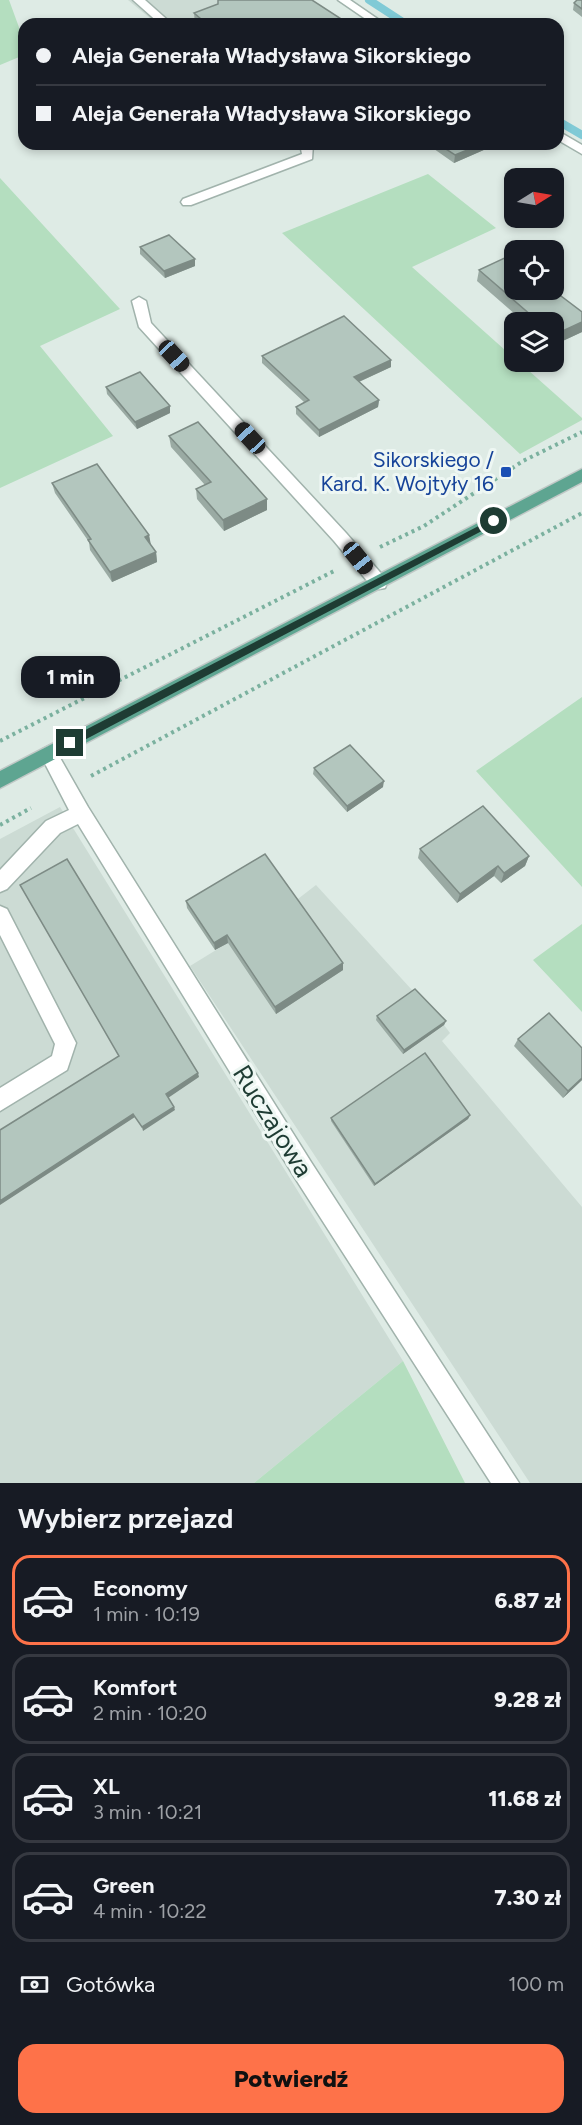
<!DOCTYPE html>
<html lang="pl">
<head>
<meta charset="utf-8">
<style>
	:root { --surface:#171b24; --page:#242831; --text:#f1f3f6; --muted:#9ea1a6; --line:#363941; --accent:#fe7249 }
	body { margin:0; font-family:Figtree,sans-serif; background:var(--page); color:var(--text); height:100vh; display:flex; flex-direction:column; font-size:22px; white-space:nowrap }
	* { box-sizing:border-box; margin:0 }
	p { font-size:20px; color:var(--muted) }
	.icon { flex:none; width:33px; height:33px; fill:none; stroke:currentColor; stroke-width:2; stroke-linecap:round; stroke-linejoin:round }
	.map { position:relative; height:1483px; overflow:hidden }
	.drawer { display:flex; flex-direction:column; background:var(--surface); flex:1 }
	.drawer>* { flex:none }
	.guide { position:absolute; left:18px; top:18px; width:546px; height:132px; border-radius:18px; box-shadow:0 3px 9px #0003; display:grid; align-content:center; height:132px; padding:0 18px; background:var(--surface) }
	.needle { width:39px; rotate:79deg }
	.controls { position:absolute; left:504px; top:168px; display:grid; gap:12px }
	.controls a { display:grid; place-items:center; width:60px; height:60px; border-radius:12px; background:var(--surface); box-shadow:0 3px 9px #0003; font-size:30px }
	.end { position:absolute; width:27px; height:27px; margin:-14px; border:8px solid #1e3c33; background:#fff; box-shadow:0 0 0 3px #fff }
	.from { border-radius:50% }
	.bubble { position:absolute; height:42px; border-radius:18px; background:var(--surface); box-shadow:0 3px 9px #0003; font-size:20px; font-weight:800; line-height:42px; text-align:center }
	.car { position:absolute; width:18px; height:36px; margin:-18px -9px; border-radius:8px; box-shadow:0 0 4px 2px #0007; background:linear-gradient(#222 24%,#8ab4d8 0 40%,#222 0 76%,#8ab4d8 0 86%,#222 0) }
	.guide b { display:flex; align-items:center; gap:21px; height:57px; font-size:22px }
	.guide b+b { border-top:2px solid var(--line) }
	.guide i { width:15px; height:15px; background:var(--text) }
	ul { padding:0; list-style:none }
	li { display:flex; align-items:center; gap:18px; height:90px; margin:0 12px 9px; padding:0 6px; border:3px solid var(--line); border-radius:18px }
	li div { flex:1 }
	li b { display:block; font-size:22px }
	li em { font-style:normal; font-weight:800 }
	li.selected { border-color:var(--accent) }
	li>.icon { width:54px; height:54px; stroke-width:1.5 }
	h2 { padding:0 18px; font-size:27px; line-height:72px }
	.pay { display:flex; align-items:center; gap:15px; height:66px; padding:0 18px; font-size:22px }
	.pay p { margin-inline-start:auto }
	.primary-button { display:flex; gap:12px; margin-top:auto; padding:12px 18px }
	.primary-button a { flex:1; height:69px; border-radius:18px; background:var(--accent); color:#111; font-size:24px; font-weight:800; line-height:69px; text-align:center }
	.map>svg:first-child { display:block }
	.built { fill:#ccdbd4 }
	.green { fill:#b4debf }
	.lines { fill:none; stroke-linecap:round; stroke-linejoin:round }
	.stream { stroke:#80cad6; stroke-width:8 }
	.minor-casing { stroke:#a1b3ac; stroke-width:3 }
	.major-casing { stroke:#c0c8c6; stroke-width:3 }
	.path { stroke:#7bb19f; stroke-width:4; stroke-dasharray:3 4; stroke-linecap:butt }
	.minor { fill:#fff; fill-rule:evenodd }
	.major { fill:#5ea591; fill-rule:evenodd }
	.wall { fill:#9aaaa3 }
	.shaded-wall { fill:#7d8b85 }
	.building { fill:#b3c6be; stroke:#7d8b85; stroke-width:1.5 }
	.route { fill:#1e3c33 }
	.transit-dot { fill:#1a4fb4; stroke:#eef7f3; stroke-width:2 }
	.labels { text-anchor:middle; stroke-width:6; stroke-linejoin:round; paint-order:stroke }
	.transit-label { font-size:21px; fill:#164399; stroke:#eef7f3; text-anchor:end }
	.near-street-label { font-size:26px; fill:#1e3c33; stroke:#eef7f3 }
</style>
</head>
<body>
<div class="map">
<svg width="582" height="1483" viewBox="0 0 582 1483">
	<rect width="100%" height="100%" fill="#deebe5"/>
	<path class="built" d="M 128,0 L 265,0 L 264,24 L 157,24 Z
		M 60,807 L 403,1361 L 254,1483 L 0,1483 L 0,839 Z
		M 316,885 L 444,1025 L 450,1033 L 442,1041 L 582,1207 L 582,1483 L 530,1483 L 190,966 L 294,902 Z"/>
	<path class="green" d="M 0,0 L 9,0 L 24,41 L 24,55 L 0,65 Z
		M 428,174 L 496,228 L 412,267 L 514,358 L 514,362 L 519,362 L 582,418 L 582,420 L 520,454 L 282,233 Z
		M 0,178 L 120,309 L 40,346 L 113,436 L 0,488 Z
		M 582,697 L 582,887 L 476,771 Z
		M 582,924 L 582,1012 L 533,960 Z
		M 403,1361 L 465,1483 L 254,1483 Z"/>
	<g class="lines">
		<path class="stream" d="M 369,0 L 406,24
			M 558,121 L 582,135"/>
		<defs>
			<path id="minor" d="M 133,0 L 145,0 L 172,24 L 160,24 Z
				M 338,0 L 350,0 L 385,24 L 373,24 Z
				M 558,131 L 582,145 L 582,154 L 558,140 Z
				M 300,144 L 313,144 L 312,159 L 191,205 L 183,205 L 181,202 L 183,199 L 302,154 Z
				M 139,297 L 146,301 L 151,323 L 346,533 L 385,578 L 387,583 L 385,588 L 379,589 L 373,588 L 334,541 L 139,327 L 132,301 Z
				M 49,746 L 55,749 L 88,807 L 311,1162 L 519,1483 L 491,1483 L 295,1178 L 78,824 L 60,833 L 7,889 L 0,892 L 0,870 L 46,821 L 69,810 L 40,754 L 43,749 Z
				M 0,906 L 7,909 L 76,1043 L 67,1070 L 0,1111 L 0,1088 L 52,1056 L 55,1044 L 0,935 Z"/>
			<path id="major" d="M 582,469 L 582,482 L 0,788 L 0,771 Z"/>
		</defs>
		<use href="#minor" class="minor-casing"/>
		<use href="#major" class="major-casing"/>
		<path class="path" d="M 380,547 L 424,526 L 523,461 L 582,432
			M 0,741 L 336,570
			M 91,776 L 582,513
			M 0,825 L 31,808"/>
		<use href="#minor" class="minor"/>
		<use href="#major" class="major"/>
	</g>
	<path class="wall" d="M 582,0 L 582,17 L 573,10 L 574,3 Z
		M 218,4 L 349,24 L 195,24 L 194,13 Z
		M 427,144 L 482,144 L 486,149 L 454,163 Z
		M 140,247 L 195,266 L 165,278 L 140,254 Z
		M 479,270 L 582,312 L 582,332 L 554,345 L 554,322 L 524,322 L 477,281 Z
		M 262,356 L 391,360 L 391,367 L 359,382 L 379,400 L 378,407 L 319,437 L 296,414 L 296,407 L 304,402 L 262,363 Z
		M 106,387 L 170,413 L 137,429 L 107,394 Z
		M 169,436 L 267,499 L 267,510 L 224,531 L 197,499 L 196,489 L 205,485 L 171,447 Z
		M 52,483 L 149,535 L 150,545 L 156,552 L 157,562 L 112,582 L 90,550 L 89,542 L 55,493 Z
		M 314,768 L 383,787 L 347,812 L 313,774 Z
		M 420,849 L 529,856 L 525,866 L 501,883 L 494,876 L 457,903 L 418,858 Z
		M 186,901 L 343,970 L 276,1014 L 228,943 L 215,950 L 187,908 Z
		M 377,1016 L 446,1021 L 444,1025 L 403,1054 L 376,1020 Z
		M 518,1039 L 582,1080 L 563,1098 L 514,1046 Z
		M 470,1115 L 468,1119 L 374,1186 L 331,1121 L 331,1118 Z"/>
	<path class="shaded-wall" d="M 482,144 L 486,144 L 486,149 L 454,163 L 455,155 Z
		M 195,259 L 195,266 L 165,278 L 164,271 Z
		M 582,322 L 582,332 L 554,345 L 554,335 Z
		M 391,360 L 391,367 L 354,384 L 354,377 Z
		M 379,400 L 378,407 L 319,437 L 319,430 Z
		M 170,406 L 170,413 L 137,429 L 135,422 Z
		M 267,499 L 267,510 L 224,531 L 223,520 Z
		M 149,535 L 151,545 L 145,537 Z
		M 156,552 L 157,562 L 112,582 L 110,572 Z
		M 384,781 L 383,787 L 347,812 L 347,806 Z
		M 529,856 L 525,866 L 501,883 L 504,873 Z
		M 498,866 L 494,876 L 457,903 L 460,894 Z
		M 227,935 L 228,943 L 215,950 L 214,943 Z
		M 343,963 L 343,970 L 276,1014 L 275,1007 Z
		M 446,1021 L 444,1025 L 403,1054 L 404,1050 Z
		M 198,1073 L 199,1077 L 168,1098 L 166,1094 Z
		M 582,1078 L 582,1080 L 563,1098 L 568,1091 Z
		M 174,1107 L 175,1110 L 143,1131 L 142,1127 Z
		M 133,1114 L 135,1117 L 0,1205 L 0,1201 Z
		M 470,1115 L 468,1119 L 374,1186 L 375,1184 Z"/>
	<path class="building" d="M 218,0 L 312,0 L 349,24 L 207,24 L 194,13 L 218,4 Z
		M 577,0 L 582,0 L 582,9 L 574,3 Z
		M 438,144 L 482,144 L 455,155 Z
		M 169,235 L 195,259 L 164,271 L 140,247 Z
		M 511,255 L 514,258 L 514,290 L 553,290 L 582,312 L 582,322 L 554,335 L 554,322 L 539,322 L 479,270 Z
		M 344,316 L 391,360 L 354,377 L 379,400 L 319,430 L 296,407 L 309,400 L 262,356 Z
		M 140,372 L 170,406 L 135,422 L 106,387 Z
		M 198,422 L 267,499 L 223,520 L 196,489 L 211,482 L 169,436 Z
		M 97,464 L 149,535 L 145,537 L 156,552 L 110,572 L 88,540 L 91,539 L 52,483 Z
		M 350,745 L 384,781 L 347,806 L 314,768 Z
		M 483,806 L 529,856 L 504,873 L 498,866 L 460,894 L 420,849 Z
		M 265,854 L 343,963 L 275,1007 L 227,935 L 214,943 L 186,901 Z
		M 67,859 L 198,1073 L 166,1094 L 174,1107 L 142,1127 L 133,1114 L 0,1201 L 0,1130 L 119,1056 L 20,885 Z
		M 415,989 L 446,1021 L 404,1050 L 377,1016 Z
		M 549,1013 L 582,1048 L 582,1078 L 568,1091 L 518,1039 Z
		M 425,1053 L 470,1115 L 375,1184 L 331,1118 Z"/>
	<path class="route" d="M 494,518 L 499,521 L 497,523 L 73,746 L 66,746 L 66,740 Z"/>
	<rect class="transit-dot" x="500" y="466" width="12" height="12" rx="3"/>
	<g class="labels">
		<g class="transit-label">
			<text x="494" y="467">Sikorskiego /<tspan x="494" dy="24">Kard. K. Wojtyły 16</tspan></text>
		</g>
		<g class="near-street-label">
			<text transform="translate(273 1121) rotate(58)" y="9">Ruczajowa</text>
		</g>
	</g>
</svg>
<div class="controls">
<a><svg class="needle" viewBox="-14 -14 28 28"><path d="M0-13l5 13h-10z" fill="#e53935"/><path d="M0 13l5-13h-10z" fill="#9ea1a6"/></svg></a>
<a><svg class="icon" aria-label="locate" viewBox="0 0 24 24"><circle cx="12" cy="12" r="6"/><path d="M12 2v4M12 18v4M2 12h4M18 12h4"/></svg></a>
<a><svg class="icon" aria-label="layers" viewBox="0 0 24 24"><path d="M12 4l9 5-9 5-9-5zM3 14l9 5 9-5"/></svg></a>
</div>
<i class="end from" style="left:494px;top:521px"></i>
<i class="end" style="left:70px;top:743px"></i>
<div class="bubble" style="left:21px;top:656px;width:99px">1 min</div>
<i class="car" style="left:174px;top:356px;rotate:137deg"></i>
<i class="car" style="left:250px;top:438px;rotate:317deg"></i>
<i class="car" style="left:358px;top:558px;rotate:141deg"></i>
<div class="guide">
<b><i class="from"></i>Aleja Generała Władysława Sikorskiego</b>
<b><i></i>Aleja Generała Władysława Sikorskiego</b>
</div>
</div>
<section class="drawer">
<h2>Wybierz przejazd</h2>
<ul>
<li class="selected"><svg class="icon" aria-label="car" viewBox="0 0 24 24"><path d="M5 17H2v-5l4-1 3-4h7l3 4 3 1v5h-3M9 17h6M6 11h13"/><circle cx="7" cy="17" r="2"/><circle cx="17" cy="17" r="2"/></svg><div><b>Economy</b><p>1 min · 10:19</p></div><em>6.87 zł</em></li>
<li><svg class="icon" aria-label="car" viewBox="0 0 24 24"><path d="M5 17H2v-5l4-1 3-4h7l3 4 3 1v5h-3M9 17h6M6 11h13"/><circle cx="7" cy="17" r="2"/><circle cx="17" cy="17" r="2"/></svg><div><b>Komfort</b><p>2 min · 10:20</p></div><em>9.28 zł</em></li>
<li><svg class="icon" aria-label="car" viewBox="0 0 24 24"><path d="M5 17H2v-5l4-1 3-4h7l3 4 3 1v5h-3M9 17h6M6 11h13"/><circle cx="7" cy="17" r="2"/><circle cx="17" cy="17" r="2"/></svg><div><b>XL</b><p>3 min · 10:21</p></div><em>11.68 zł</em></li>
<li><svg class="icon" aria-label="car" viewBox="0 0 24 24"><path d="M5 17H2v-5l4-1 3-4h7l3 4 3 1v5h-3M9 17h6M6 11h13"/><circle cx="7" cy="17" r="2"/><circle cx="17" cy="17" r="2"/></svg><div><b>Green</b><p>4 min · 10:22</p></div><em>7.30 zł</em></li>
</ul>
<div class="pay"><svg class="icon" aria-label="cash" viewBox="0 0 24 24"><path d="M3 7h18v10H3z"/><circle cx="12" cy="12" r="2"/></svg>Gotówka<p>100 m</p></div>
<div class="primary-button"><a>Potwierdź</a></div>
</section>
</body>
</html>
